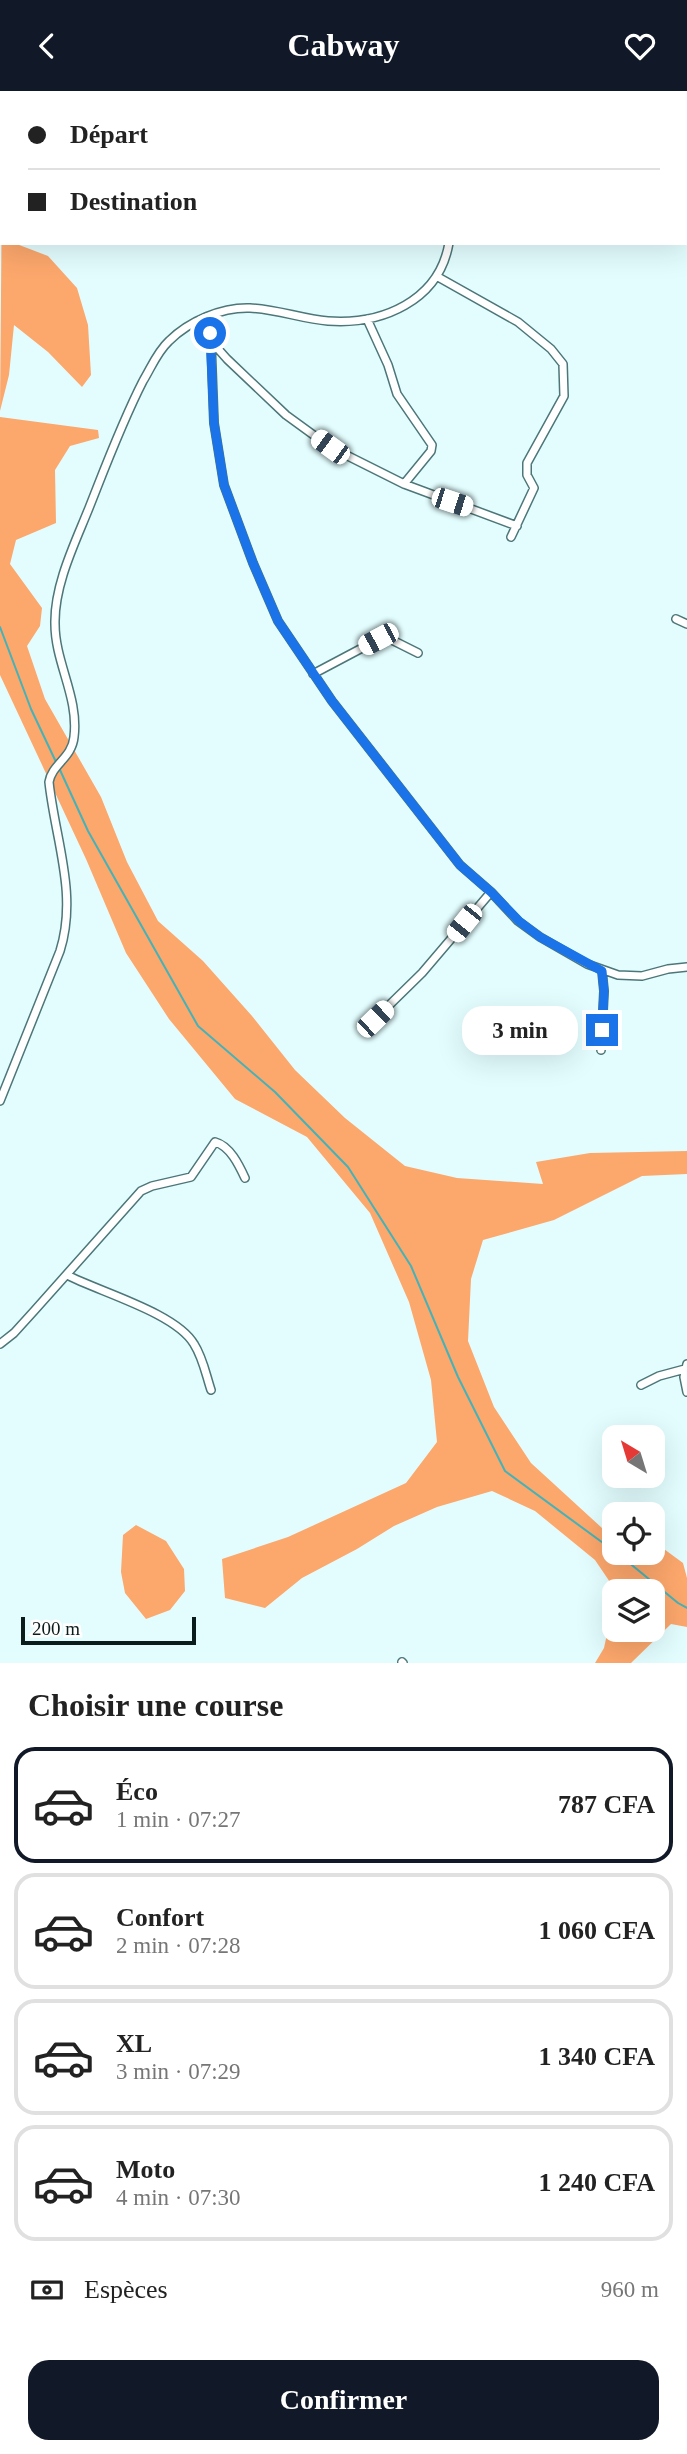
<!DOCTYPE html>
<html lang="fr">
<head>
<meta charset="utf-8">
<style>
	:root { --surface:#fff; --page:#f6f6f6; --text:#222; --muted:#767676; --line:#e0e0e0; --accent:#111827 }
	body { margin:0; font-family:Georgia,serif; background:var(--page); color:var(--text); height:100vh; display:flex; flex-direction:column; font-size:26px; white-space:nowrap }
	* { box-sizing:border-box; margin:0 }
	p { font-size:23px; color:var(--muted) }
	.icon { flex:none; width:38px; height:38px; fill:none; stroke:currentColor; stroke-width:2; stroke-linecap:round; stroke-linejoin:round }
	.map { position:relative; height:1572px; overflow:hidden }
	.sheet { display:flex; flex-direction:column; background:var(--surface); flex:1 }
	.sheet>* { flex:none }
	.top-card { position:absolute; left:0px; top:0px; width:688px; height:154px; box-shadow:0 7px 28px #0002; display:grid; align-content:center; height:154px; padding:0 28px; background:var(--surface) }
	.needle { width:46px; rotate:322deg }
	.controls { position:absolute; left:602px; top:1334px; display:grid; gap:14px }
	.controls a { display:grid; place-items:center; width:63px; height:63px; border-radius:14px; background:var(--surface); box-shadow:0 7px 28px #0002; font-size:35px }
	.scale { position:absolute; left:21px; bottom:18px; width:175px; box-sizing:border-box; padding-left:7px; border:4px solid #0b1c1d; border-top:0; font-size:19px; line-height:24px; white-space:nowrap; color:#0b1c1d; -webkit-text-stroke:5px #fff; paint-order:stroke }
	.end { position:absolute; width:32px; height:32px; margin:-16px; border:9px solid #1a73e8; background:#fff; box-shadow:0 0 0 4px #fff }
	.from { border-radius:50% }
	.bubble { position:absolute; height:49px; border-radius:21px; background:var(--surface); box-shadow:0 7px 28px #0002; font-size:23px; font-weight:800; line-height:49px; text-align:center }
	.car { position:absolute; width:21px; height:42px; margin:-21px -10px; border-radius:9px; box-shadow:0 0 5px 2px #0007; background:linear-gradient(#fff 24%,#345 0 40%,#fff 0 76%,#345 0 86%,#fff 0) }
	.top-card b { display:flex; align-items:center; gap:24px; height:66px; font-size:26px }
	.top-card b+b { border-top:2px solid var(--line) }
	.top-card i { width:18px; height:18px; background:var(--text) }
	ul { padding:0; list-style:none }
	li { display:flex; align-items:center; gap:21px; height:116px; margin:0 14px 10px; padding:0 14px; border:4px solid var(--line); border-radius:21px }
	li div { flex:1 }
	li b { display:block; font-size:26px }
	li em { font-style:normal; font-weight:800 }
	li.current { border-color:var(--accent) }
	li>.icon { width:63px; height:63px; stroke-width:1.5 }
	h2 { padding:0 28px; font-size:32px; line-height:84px }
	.pay { display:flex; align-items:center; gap:18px; height:77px; padding:0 28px; font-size:26px }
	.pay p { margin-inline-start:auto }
	.primary-button { display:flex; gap:14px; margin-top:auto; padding:14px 28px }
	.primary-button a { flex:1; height:80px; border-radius:21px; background:var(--accent); color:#fff; font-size:28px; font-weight:800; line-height:80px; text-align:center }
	header { display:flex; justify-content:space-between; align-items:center; height:91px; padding:0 28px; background:var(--accent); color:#fff; font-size:32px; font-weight:800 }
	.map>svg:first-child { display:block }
	.forest { fill:#fca76c }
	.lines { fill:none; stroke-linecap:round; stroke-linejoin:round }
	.stream { stroke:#43b3b9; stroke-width:2 }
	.minor-casing { stroke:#4d7678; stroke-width:10 }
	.minor { stroke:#fff; stroke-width:7 }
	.route { stroke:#1a73e8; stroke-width:9 }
</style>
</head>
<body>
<header><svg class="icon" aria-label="back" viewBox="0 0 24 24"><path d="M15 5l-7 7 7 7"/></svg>Cabway<svg class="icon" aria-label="heart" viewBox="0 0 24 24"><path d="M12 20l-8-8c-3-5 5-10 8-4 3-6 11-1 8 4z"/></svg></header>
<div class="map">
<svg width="687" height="1572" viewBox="0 0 687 1572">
	<rect width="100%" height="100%" fill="#e3fdfe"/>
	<path class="forest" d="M 149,0 L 334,0 L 334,2 L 149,2 Z
		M 2,87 L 2,152 L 14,152 L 48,165 L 77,197 L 88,234 L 91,284 L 82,296 L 48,261 L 14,234 L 9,284 L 0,320 Z
		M 0,326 L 98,339 L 99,347 L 70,355 L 55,379 L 56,432 L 16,449 L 10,473 L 42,517 L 40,535 L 27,555 L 45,608 L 101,706 L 127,771 L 158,830 L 203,870 L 252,925 L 295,979 L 345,1027 L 405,1075 L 457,1087 L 543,1093 L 536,1071 L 590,1062 L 687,1060 L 687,1083 L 642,1085 L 554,1129 L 483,1149 L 471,1188 L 468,1250 L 494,1316 L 531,1372 L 602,1437 L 614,1437 L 614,1461 L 653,1461 L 653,1450 L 683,1472 L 687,1487 L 687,1536 L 671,1533 L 631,1572 L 595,1572 L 604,1557 L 614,1511 L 614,1538 L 653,1538 L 653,1500 L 616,1500 L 595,1469 L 535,1420 L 492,1400 L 437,1416 L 394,1435 L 357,1458 L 302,1487 L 265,1517 L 225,1507 L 222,1468 L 288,1446 L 406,1392 L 437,1351 L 431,1289 L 409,1211 L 370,1122 L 307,1046 L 235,1008 L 169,928 L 126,862 L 86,768 L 0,584 Z
		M 136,1434 L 166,1450 L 184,1478 L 185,1500 L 170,1519 L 146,1528 L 125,1502 L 121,1481 L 123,1444 Z"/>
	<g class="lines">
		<path class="stream" d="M 0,125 L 2,124
			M 0,536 L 31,618 L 56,671
			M 60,679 L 88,740 L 198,935 L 275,1001 L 348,1076 L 411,1175 L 458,1286 L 505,1380 L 614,1460
			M 616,1461 L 678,1512 L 687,1517"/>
		<defs>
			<path id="minor" d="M 431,0 L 431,2
				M 386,2 L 386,0
				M 686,43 L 687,43
				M 438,186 L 518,231 L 551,258 L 563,273 L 564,305 L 527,372 L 527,384 L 534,397 L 511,446
				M 210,225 L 214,332 L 224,394 L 253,472 L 278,530 L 332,610 L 460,774 L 491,801 L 518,830 L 540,846 L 587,873 L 618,884 L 642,885 L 668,878 L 687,876
				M 367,228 L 388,274 L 397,303 L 432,354 L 431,360 L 404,393
				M 211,250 L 227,268 L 286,324 L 330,356 L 404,393 L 517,435
				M 676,528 L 687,533
				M 313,583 L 381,547 L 386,546 L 418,562
				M 375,928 L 422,882 L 491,801
				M 601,959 L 604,900 L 602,880
				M 0,1010 L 60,860 C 78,803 55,748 49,691 C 52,673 72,667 74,646 C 79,606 55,572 55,533 C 54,494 75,452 89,417 C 106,374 122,331 143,290 C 151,277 157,261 169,250 C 189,230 222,216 250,217 C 277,218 302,228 328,230 C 382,234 439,210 449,152
				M 67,1184 C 100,1201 176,1222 194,1253 C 203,1267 206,1284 211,1299
				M 0,1253 L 14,1242 L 34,1220 L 141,1100 L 152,1095 L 191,1086 L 215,1051 C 230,1055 239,1074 245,1087
				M 687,1273 L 684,1286 L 687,1301
				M 641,1294 L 659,1285 L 685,1278
				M 402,1571 L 403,1572"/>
		</defs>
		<use href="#minor" class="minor-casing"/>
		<use href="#minor" class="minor"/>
	</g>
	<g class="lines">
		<path class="route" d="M 210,242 L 214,332 L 224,394 L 253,472 L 278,530 L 332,610 L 460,774 L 491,801 L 519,830 L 540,846 L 602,880 L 604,900 L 602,939"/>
	</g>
</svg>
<div class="controls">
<a><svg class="needle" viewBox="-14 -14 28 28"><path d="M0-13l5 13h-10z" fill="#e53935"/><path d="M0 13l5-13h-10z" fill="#767676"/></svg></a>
<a><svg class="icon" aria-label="locate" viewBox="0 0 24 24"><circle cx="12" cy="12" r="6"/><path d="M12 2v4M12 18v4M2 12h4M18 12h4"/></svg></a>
<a><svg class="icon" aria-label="layers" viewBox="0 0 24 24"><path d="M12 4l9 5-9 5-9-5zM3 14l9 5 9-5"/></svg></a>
</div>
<div class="scale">200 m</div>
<i class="end from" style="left:210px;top:242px"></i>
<i class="end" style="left:602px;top:939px"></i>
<div class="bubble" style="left:462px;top:915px;width:116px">3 min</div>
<i class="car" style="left:330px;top:356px;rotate:306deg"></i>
<i class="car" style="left:452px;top:411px;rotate:108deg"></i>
<i class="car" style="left:378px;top:548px;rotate:242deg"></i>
<i class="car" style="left:464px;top:832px;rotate:219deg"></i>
<i class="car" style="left:375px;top:928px;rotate:46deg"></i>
<div class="top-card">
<b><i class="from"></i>Départ</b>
<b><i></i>Destination</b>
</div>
</div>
<section class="sheet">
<h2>Choisir une course</h2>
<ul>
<li class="current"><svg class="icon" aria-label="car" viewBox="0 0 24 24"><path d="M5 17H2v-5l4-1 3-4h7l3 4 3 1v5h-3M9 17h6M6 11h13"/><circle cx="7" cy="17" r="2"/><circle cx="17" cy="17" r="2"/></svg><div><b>Éco</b><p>1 min · 07:27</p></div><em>787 CFA</em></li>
<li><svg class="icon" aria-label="car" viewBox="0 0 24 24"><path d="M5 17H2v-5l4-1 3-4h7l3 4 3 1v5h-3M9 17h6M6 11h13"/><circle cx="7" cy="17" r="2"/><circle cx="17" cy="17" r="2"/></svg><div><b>Confort</b><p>2 min · 07:28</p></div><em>1 060 CFA</em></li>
<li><svg class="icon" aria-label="car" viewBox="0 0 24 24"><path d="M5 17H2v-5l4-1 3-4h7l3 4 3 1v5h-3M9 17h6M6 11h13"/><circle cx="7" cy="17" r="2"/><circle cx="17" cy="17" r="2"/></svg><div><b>XL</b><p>3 min · 07:29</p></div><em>1 340 CFA</em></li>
<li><svg class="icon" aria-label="car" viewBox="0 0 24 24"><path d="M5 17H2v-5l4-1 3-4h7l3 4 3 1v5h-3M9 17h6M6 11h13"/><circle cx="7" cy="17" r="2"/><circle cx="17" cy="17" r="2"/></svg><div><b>Moto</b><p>4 min · 07:30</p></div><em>1 240 CFA</em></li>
</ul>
<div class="pay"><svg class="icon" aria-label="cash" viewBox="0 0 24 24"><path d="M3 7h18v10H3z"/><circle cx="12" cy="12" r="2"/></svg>Espèces<p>960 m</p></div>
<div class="primary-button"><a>Confirmer</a></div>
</section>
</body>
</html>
